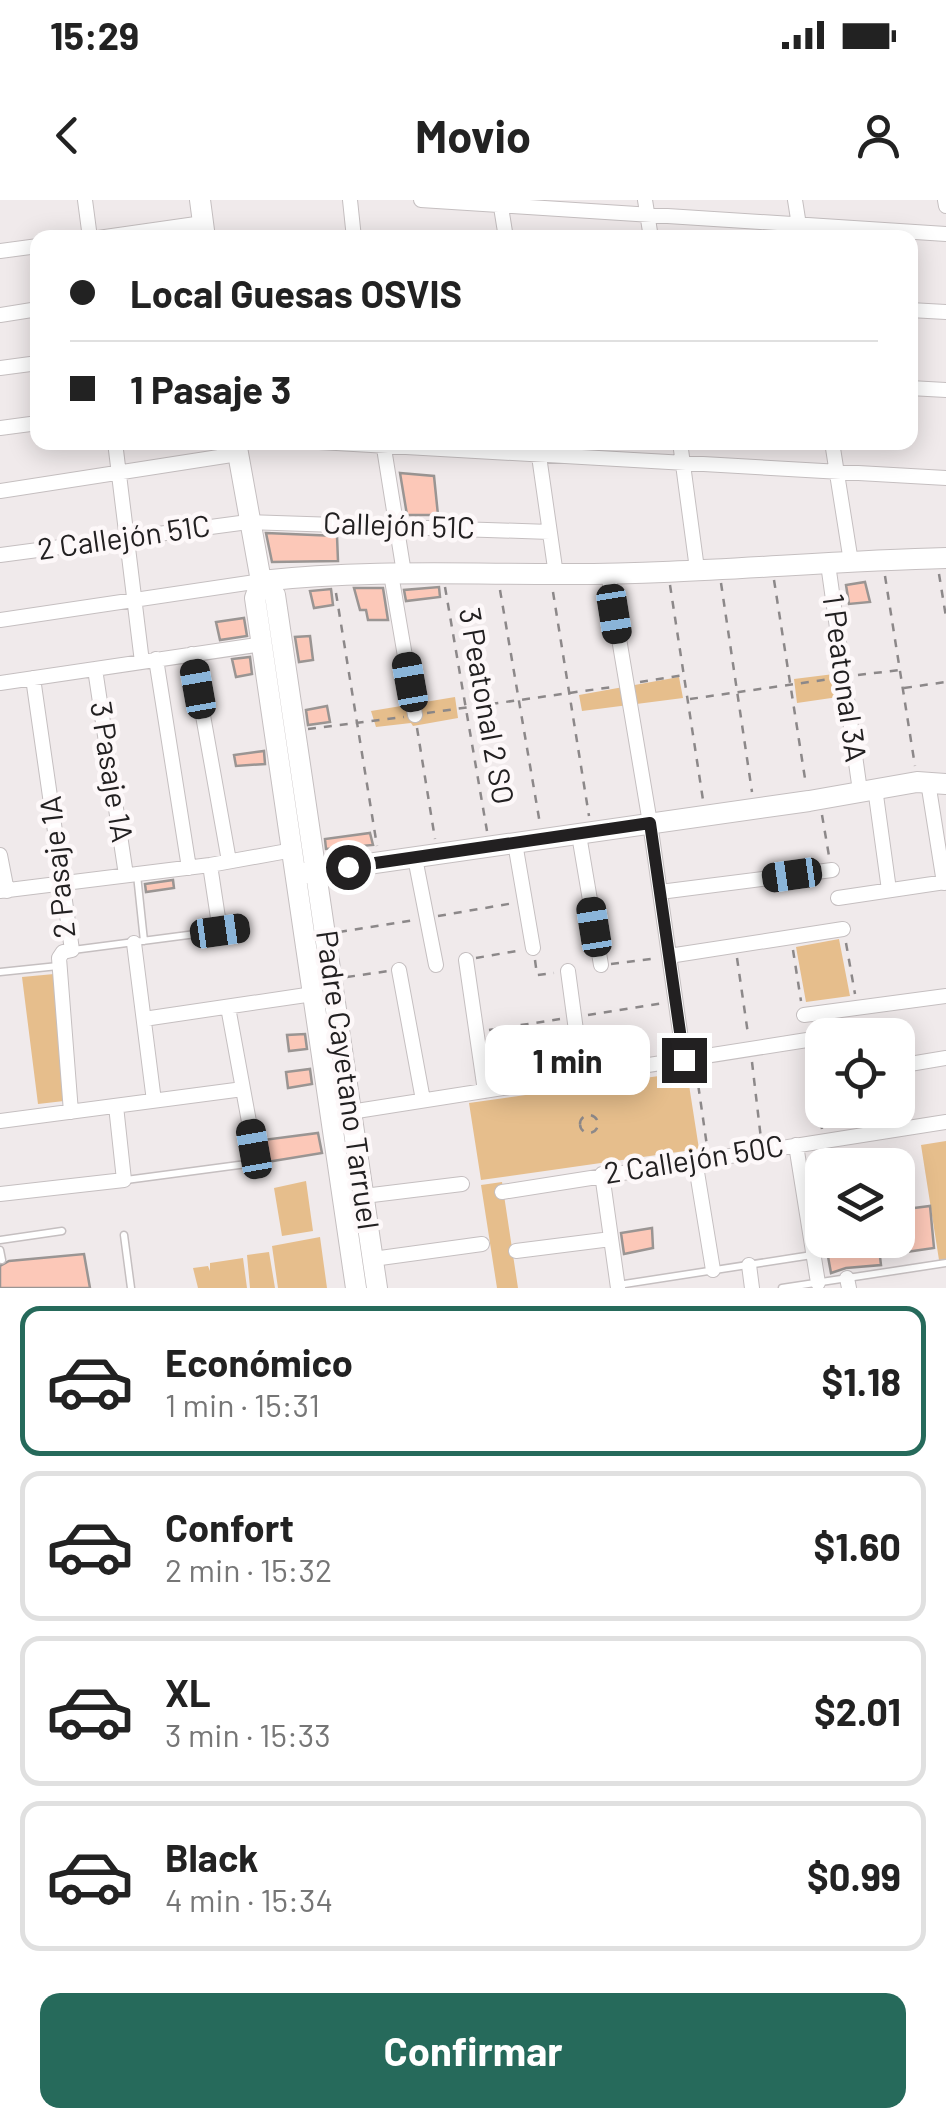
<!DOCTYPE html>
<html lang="es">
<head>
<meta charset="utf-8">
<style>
	:root { --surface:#fff; --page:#f6f6f6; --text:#222; --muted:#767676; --line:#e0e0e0; --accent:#266a5b }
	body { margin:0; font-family:Barlow,sans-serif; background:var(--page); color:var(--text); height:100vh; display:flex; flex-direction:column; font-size:38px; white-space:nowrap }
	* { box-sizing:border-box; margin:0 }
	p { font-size:32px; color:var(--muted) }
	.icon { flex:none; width:55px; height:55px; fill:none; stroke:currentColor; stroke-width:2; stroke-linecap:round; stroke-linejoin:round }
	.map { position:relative; height:1088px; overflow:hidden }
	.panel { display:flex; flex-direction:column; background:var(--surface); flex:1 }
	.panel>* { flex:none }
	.banner { position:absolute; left:30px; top:30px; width:888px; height:220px; border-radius:20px; box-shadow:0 5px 25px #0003; display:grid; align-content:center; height:220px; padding:0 40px; background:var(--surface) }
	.tools { position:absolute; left:805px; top:818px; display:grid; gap:20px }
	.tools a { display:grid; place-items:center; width:110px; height:110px; border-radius:20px; background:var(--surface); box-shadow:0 5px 25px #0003; font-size:50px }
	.end { position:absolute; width:45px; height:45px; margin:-22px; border:12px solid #222021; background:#fff; box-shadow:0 0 0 5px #fff }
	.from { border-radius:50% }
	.bubble { position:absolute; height:70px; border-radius:20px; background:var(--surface); box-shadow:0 5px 25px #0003; font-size:32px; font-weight:700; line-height:70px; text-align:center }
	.car { position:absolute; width:30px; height:60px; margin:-30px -15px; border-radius:12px; box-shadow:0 0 8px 2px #0007; background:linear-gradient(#222 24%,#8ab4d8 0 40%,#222 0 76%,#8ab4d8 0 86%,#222 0) }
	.banner b { display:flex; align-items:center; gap:35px; height:95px; font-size:38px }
	.banner b+b { border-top:2px solid var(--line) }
	.banner i { width:25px; height:25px; background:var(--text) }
	ul { padding:18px 0 0; list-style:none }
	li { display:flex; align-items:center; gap:30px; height:150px; margin:0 20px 15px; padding:0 20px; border:5px solid var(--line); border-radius:20px }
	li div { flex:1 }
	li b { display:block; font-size:38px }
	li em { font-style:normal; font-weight:700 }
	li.on { border-color:var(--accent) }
	li>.icon { width:90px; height:90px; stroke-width:1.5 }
	.action { display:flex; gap:20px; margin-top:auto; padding:20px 40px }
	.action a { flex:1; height:115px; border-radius:20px; background:var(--accent); color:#fff; font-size:40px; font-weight:700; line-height:115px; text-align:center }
	.status { display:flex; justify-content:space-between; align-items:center; height:70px; padding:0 50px; background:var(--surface); direction:ltr }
	.status svg { height:28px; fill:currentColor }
	header { display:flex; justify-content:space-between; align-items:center; height:130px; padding:0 40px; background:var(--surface); font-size:45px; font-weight:700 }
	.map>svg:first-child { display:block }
	.green { fill:#e6be8c }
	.building { fill:#fcc8b8; stroke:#9a9593; stroke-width:2.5 }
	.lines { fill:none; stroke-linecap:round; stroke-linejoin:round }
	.lane-casing { stroke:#c5bfc0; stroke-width:9 }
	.street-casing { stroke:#c5bfc0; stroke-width:16 }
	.secondary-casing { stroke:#c5bfc0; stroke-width:22 }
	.path { stroke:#8c8889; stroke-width:2.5; stroke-dasharray:8 8; stroke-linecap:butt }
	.lane { stroke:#fff; stroke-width:6 }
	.street { stroke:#fff; stroke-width:14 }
	.secondary { stroke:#fff; stroke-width:20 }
	.route { stroke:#222021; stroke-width:12 }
	.labels { text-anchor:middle; stroke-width:9; stroke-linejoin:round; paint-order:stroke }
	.street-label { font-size:30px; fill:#222021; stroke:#fdf8f9 }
</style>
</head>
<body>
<div class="status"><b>15:29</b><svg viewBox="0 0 49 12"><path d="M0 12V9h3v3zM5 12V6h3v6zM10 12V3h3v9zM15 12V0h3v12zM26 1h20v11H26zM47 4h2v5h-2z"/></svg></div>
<header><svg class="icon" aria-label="back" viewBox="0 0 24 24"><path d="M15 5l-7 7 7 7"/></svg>Movio<svg class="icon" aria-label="person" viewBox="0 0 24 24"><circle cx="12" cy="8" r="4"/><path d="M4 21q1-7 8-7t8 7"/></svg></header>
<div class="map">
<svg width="946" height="1088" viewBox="0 0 946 1088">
	<rect width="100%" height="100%" fill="#f0eaeb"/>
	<path class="green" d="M 842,473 L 845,496 L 797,503 L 794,479 Z
		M 679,477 L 683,498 L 582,511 L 579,495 Z
		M 455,497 L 458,518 L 413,526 L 411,523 L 376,527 L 371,511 Z
		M 839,739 L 850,796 L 806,802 L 796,747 Z
		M 54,774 L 64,901 L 38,904 L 22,777 Z
		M 687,872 L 699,949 L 481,980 L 469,903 Z
		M 946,941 L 946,1060 L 939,1060 L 921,945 Z
		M 306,981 L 313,1031 L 282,1036 L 274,988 Z
		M 502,982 L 518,1088 L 497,1088 L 481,985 Z
		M 320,1037 L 327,1088 L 278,1088 L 272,1046 Z
		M 269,1052 L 275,1088 L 250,1088 L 247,1055 Z
		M 243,1058 L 247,1088 L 198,1088 L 193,1068 L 208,1066 L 210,1071 L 210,1063 Z"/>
	<path class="building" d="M 400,273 L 434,276 L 438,315 L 407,315 Z
		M 266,333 L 337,336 L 338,361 L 272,362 Z
		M 865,382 L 870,402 L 849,404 L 846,385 Z
		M 439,387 L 440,397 L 406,401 L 404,390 Z
		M 354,388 L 383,388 L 388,420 L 368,420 L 366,410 L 360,410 Z
		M 331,389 L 333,405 L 314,408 L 310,391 Z
		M 244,418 L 247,436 L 220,440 L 216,422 Z
		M 310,436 L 313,460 L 299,462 L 295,437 Z
		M 250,457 L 252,474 L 236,477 L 232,459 Z
		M 327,506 L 330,522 L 308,525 L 306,510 Z
		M 264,551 L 265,564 L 236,566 L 234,555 Z
		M 370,633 L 373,645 L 326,649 L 325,639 Z
		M 173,680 L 174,688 L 146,692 L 145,684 Z
		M 305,834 L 307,849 L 289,851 L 287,835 Z
		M 310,869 L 312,884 L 288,888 L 286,872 Z
		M 318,933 L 322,953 L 261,963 L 263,940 Z
		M 930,1006 L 934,1048 L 906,1052 L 903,1031 L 898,1032 L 898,1010 Z
		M 652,1028 L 653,1048 L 624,1054 L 621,1033 Z
		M 825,1040 L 878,1040 L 881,1065 L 846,1068 L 831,1073 Z
		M 84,1054 L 90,1088 L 0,1088 L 0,1066 L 9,1061 Z"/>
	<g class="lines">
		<defs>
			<path id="lane" d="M 137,675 L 144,741
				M 73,750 L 242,728
				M 0,772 L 58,766
				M 126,980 L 254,963
				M 124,1035 L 131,1088
				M 0,1040 L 62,1031
				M 0,1050 L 2,1060
				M 618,1085 L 812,1055
				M 782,1088 L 946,1063"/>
			<path id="street" d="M 85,0 L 90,38
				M 350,0 L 354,38
				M 421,0 L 946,34
				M 645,0 L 651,38
				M 795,0 L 801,38
				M 945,0 L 946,6
				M 500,1 L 506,38
				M 98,38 L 203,23
				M 0,51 L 38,46
				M 910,110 L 946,112
				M 0,115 L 38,109
				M 0,168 L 38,163
				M 910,188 L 946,190
				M 0,228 L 38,223
				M 115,242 L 142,462
				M 319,242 L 946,278
				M 383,242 L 404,373
				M 537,242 L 556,375
				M 680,242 L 697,369
				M 832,242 L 851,362
				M 0,291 L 238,254
				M 0,355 L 248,322 L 550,332
				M 828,364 L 860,591
				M 608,373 L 650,623 L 684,860
				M 391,374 L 415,515
				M 0,420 L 261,381
				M 192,454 L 229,661
				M 156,459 L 189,668
				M 95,469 L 126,675
				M 33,478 L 72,750 L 63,752 L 59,758 L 71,912
				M 0,483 L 263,444
				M 928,582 L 944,683
				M 875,588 L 889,690
				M 579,635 L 601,765
				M 515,643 L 533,748
				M 0,655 L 7,691
				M 415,658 L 436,765
				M 210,665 L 220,731
				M 0,691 L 210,665 L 293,650
				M 660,692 L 832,670
				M 838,698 L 946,682
				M 134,743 L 154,901
				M 669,756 L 843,729
				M 466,760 L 485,891
				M 399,770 L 423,900
				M 568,771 L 582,875
				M 228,807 L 254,949
				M 804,815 L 946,796
				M 144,819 L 313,794
				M 898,866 L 946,858
				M 814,879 L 822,878
				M 344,913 L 807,840
				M 0,921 L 243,889
				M 796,945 L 818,1083
				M 695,960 L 713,1070
				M 602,974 L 618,1088
				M 502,992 L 946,922
				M 0,994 L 124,980 L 116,906
				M 364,996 L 462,984
				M 516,1051 L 611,1039
				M 373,1059 L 482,1044
				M 749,1065 L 752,1088
				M 847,1078 L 849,1088"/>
			<path id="secondary" d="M 200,0 L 205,38
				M 236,242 L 261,381 L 255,398 L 356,1088
				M 261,381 L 275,395 L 377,1088
				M 261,381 C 360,370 459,374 558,374 C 687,375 817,361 946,358
				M 305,673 L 809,601 L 917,582 L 946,584"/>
		</defs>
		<use href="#lane" class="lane-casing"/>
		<use href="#street" class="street-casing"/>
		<use href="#secondary" class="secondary-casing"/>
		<path class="path" d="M 939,374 L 946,417
			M 885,376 L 915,566
			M 774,380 L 806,585
			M 721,383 L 752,592
			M 670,385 L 703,600
			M 445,387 L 487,631
			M 500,390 L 540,624
			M 553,392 L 589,616
			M 336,393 L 377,646
			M 858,475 L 900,470
			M 640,482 L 684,475
			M 904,488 L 946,482
			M 690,499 L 830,479
			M 427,513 L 612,487
			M 417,528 L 435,639
			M 308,529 L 404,517
			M 822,615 L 829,656
			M 438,716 L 514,703
			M 339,732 L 415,720
			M 846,743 L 855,794
			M 793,750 L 801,801
			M 476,758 L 522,750
			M 737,758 L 748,834
			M 535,760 L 537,775 L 554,773
			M 611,764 L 658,758
			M 347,777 L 389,771
			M 588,815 L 664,803
			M 489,830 L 560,819
			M 752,862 L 761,939
			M 696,870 L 707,946
			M 816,893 L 822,929
			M580 924a9 9 0 1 1 18 0a9 9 0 1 1-18 0Z"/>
		<use href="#lane" class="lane"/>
		<use href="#street" class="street"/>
		<use href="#secondary" class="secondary"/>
	</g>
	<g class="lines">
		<path class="route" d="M 348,667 L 650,623 L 684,860"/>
	</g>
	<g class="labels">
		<g class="street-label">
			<text transform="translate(399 326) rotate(2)" y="10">Callejón 51C</text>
			<text transform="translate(124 338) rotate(-8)" y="10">2 Callejón 51C</text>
			<text transform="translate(844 478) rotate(82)" y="10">1 Peatonal 3A</text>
			<text transform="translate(486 506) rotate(80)" y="10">3 Peatonal 2 SO</text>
			<text transform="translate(111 572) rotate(81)" y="10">3 Pasaje 1A</text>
			<text transform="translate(58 667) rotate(-96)" y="10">2 Pasaje 1A</text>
			<text transform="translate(347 880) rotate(82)" y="10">Padre Cayetano Tarruel</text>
			<text transform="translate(694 960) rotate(-9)" y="10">2 Callejón 50C</text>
		</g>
	</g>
</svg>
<div class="tools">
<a><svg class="icon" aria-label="locate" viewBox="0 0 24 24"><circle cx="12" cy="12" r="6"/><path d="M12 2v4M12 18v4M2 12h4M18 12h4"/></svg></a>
<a><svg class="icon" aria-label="layers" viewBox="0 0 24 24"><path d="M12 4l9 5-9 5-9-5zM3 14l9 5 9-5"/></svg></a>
</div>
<i class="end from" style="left:348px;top:667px"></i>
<i class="end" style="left:684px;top:860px"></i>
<div class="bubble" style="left:485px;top:825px;width:165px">1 min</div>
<i class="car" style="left:614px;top:414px;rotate:171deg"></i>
<i class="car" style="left:410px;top:482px;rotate:350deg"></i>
<i class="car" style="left:198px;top:489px;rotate:350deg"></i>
<i class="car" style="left:792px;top:675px;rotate:262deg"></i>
<i class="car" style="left:594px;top:727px;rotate:351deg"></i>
<i class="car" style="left:220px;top:731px;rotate:82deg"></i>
<i class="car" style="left:254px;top:949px;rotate:350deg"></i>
<div class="banner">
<b><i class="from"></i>Local Guesas OSVIS</b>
<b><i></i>1 Pasaje 3</b>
</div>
</div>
<section class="panel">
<ul>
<li class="on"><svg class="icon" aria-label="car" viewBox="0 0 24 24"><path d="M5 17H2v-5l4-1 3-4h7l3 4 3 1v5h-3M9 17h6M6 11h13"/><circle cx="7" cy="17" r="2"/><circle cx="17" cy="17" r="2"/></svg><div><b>Económico</b><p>1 min · 15:31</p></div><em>$1.18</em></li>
<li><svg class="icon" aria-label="car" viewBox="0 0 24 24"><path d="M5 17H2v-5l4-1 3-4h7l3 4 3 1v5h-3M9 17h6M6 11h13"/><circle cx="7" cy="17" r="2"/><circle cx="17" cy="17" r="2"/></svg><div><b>Confort</b><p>2 min · 15:32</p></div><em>$1.60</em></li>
<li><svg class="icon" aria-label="car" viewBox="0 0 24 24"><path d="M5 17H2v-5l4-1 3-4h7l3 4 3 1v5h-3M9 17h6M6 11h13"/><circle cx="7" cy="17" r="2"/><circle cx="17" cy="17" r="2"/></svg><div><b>XL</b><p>3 min · 15:33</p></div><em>$2.01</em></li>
<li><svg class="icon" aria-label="car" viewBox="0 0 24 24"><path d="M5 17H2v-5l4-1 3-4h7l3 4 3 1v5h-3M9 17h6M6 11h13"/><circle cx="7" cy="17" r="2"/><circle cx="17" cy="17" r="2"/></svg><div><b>Black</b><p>4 min · 15:34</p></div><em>$0.99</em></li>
</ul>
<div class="action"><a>Confirmar</a></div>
</section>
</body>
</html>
